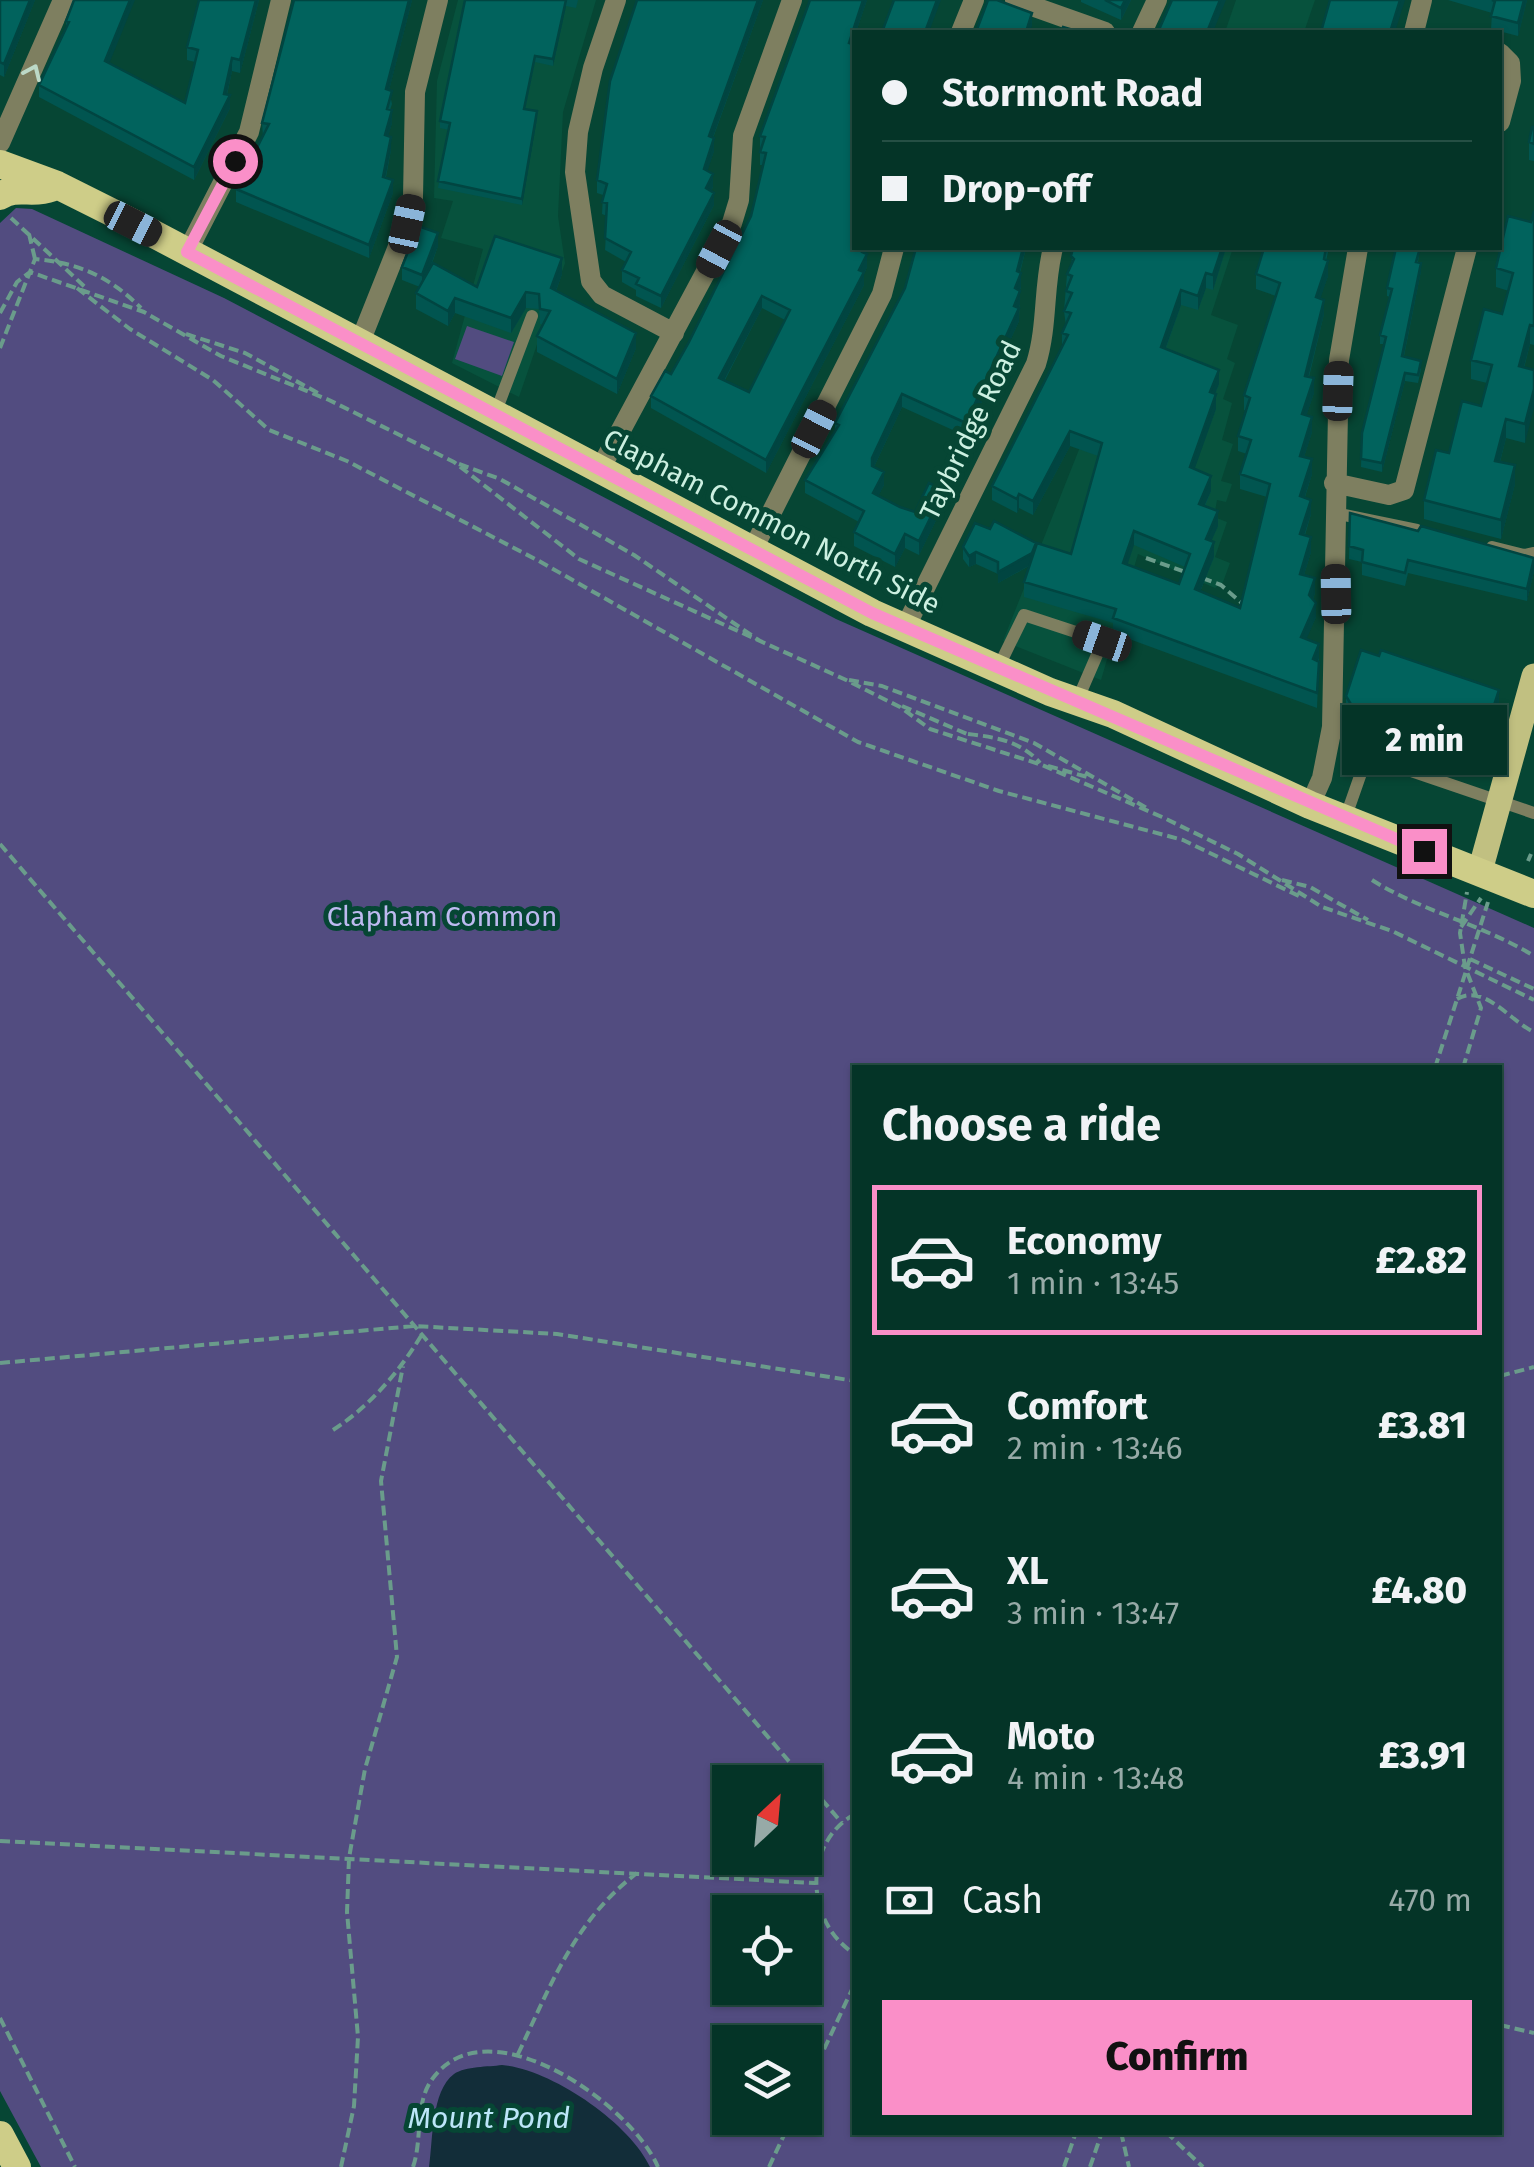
<!DOCTYPE html>
<html lang="en">
<head>
<meta charset="utf-8">
<style>
	:root { --surface:#043427; --page:#123f33; --text:#f1f3f6; --muted:#97aaa7; --line:#254f44; --accent:#fa8fc8 }
	body { margin:0; font-family:"Fira Sans",sans-serif; background:var(--page); color:var(--text); height:100vh; display:flex; flex-direction:column; font-size:38px; white-space:nowrap }
	* { box-sizing:border-box; margin:0 }
	p { font-size:32px; color:var(--muted) }
	.icon { flex:none; width:55px; height:55px; fill:none; stroke:currentColor; stroke-width:2; stroke-linecap:round; stroke-linejoin:round }
	.map { position:relative; flex:1; overflow:hidden }
	.panel { position:absolute; left:852px; top:1065px; width:650px; height:1070px; display:flex; flex-direction:column; background:var(--surface); border-radius:0px; box-shadow:0 2px 8px #0004,0 0 0 2px var(--line) }
	.panel>* { flex:none }
	.banner { position:absolute; left:852px; top:30px; width:650px; height:220px; border-radius:0px; box-shadow:0 2px 8px #0004,0 0 0 2px var(--line); display:grid; align-content:center; height:220px; padding:0 30px; background:var(--surface) }
	.needle { width:65px; rotate:26deg }
	.fabs { position:absolute; left:712px; top:1765px; display:grid; gap:20px }
	.fabs a { display:grid; place-items:center; width:110px; height:110px; border-radius:0px; background:var(--surface); box-shadow:0 2px 8px #0004,0 0 0 2px var(--line); font-size:50px }
	.end { position:absolute; width:45px; height:45px; margin:-22px; border:12px solid #fa8fc8; background:#111; box-shadow:0 0 0 5px #111 }
	.from { border-radius:50% }
	.bubble { position:absolute; height:70px; border-radius:0px; background:var(--surface); box-shadow:0 2px 8px #0004,0 0 0 2px var(--line); font-size:32px; font-weight:800; line-height:70px; text-align:center }
	.car { position:absolute; width:30px; height:60px; margin:-30px -15px; border-radius:12px; box-shadow:0 0 8px 2px #0007; background:linear-gradient(#222 24%,#8ab4d8 0 40%,#222 0 76%,#8ab4d8 0 86%,#222 0) }
	.banner b { display:flex; align-items:center; gap:35px; height:95px; font-size:38px }
	.banner b+b { border-top:2px solid var(--line) }
	.banner i { width:25px; height:25px; background:var(--text) }
	ul { padding:0; list-style:none }
	li { display:flex; align-items:center; gap:30px; height:150px; margin:0 20px 15px; padding:0 10px; border:5px solid transparent; border-radius:0px }
	li div { flex:1 }
	li b { display:block; font-size:38px }
	li em { font-style:normal; font-weight:800 }
	li.selected { border-color:var(--accent) }
	li>.icon { width:90px; height:90px; stroke-width:1.5 }
	h2 { padding:0 30px; font-size:45px; line-height:120px }
	.pay { display:flex; align-items:center; gap:25px; height:110px; padding:0 30px; font-size:38px }
	.pay p { margin-inline-start:auto }
	.button { display:flex; gap:20px; margin-top:auto; padding:20px 30px }
	.button a { flex:1; height:115px; border-radius:0px; background:var(--accent); color:#111; font-size:40px; font-weight:800; line-height:115px; text-align:center }
	.map>svg:first-child { display:block }
	.built { fill:#07523d }
	.park { fill:#524c80; fill-rule:evenodd }
	.water { fill:#122d39 }
	.lines { fill:none; stroke-linecap:round; stroke-linejoin:round }
	.path { stroke:#6a9c8b; stroke-width:4; stroke-dasharray:10 5; stroke-linecap:butt }
	.service { stroke:#7e7f60; stroke-width:12 }
	.minor { stroke:#7e7f60; stroke-width:20 }
	.primary { stroke:#c1c081; stroke-width:25 }
	.trunk { stroke:#cecd88; stroke-width:28 }
	.wall { fill:#015550; fill-rule:evenodd }
	.shaded-wall { fill:#014541 }
	.building { fill:#01635d; stroke:#014541; stroke-width:2.5; fill-rule:evenodd }
	.oneway { stroke:#bcd9c7 }
	.route { stroke:#fa8fc8; stroke-width:12 }
	.labels { text-anchor:middle; stroke-width:10; stroke-linejoin:round; paint-order:stroke }
	.street-label { font-size:28px; fill:#ccf0e1; stroke:#064634 }
	.park-label { font-size:28px; fill:#bebaf0; stroke:#064634 }
	.water-label { font-size:30px; font-style:italic; fill:#bce6f9; stroke:#064634 }
</style>
</head>
<body>
<div class="map">
<svg width="1534" height="2167" viewBox="0 0 1534 2167">
	<rect width="100%" height="100%" fill="#064634"/>
	<path class="built" d="M 458,0 L 596,0 L 563,112 L 558,216 L 565,263 L 519,397 L 452,363 L 483,249 L 441,238 L 453,201 L 434,198 L 437,81 Z
		M 1236,0 L 1315,0 L 1304,32 L 1225,32 Z
		M 1152,248 L 1233,248 L 1211,315 L 1238,325 L 1227,359 L 1235,363 L 1223,399 L 1232,403 L 1222,440 L 1233,444 L 1221,481 L 1232,484 L 1226,502 L 1217,500 L 1214,517 L 1227,522 L 1215,557 L 1230,563 L 1223,582 L 1215,588 L 1138,554 L 1101,680 L 1003,641 L 1111,369 Z"/>
	<path class="park" d="M 16,208 L 32,209 L 224,298 L 836,619 L 1534,928 L 1534,2167 L 41,2167 L 0,2091 L 0,223 ZM 855,1068 L 1500,1068 L 1500,2132 L 855,2132 ZM 730,1782 L 805,1782 L 805,1858 L 730,1858 ZM 730,1912 L 805,1912 L 805,1988 L 730,1988 ZM 730,2042 L 805,2042 L 805,2118 L 730,2118 Z
		M 467,326 L 514,342 L 502,376 L 455,359 Z"/>
	<path class="water" d="M 502,2065 C 551,2069 630,2123 650,2167 L 429,2167 C 433,2141 431,2091 454,2074 C 466,2066 488,2067 502,2065 Z"/>
	<g class="lines">
		<path class="path" d="M 11,218 L 85,287
			M 29,234 L 35,259
			M 77,288 L 130,329 L 213,380 L 269,430 L 347,461 L 539,561 L 858,742 L 999,791 L 1183,840 L 1303,898
			M 0,313 L 17,282 L 30,272 L 144,312 L 221,356 L 329,400 L 454,462 L 579,559 L 844,679 L 900,707 L 930,729 L 1042,765 L 1162,817 L 1238,854 L 1322,907 L 1392,931 L 1534,1000
			M 186,334 L 245,353 L 318,393
			M 0,348 L 35,259 C 79,263 110,277 141,308
			M 459,464 L 500,479 L 634,555 L 760,641
			M 1146,558 L 1188,573
			M 1202,578 L 1221,585 L 1244,605
			M 849,680 L 882,686 L 1034,743 L 1150,810
			M 902,706 L 967,734
			M 968,734 C 995,737 1021,741 1040,763
			M 1048,766 L 1091,778
			M 0,844 L 842,1823
			M 1528,861 L 1531,854
			M 1282,880 L 1310,887 L 1368,920
			M 1372,880 C 1423,912 1482,924 1534,956
			M 1461,927 L 1481,898
			M 1470,959 L 1534,989
			M 1457,999 C 1484,983 1510,1021 1534,1032
			M 1435,1068 L 1488,902
			M 1463,1068 L 1481,1008 L 1465,967 L 1460,933 L 1467,892
			M 0,1363 L 414,1326 L 557,1334 L 855,1381
			M 1500,1376 L 1534,1367
			M 333,1430 C 369,1407 399,1372 421,1336
			M 855,1814 C 802,1843 805,1923 855,1954
			M 0,1841 L 815,1883
			M 0,2018 L 75,2167
			M 1500,2025 L 1534,2033
			M 518,2054 C 551,1985 574,1921 637,1873
			M 805,2090 L 855,1983
			M 1121,2132 L 1129,2167
			M 1166,2132 L 1203,2167
			M 341,2167 L 354,2106 L 358,2037 L 347,1912 L 349,1858 L 365,1769 L 397,1657 L 381,1481 L 403,1366
			M 413,2167 C 423,2138 414,2103 433,2078 C 489,2003 632,2105 658,2167
			M 769,2167 L 792,2118
			M 1064,2167 L 1076,2132
			M 1090,2167 L 1102,2132"/>
		<path class="service" d="M 495,414 L 532,316
			M 1335,513 L 1417,530
			M 1492,547 L 1524,555 L 1534,553
			M 998,668 L 1024,615 L 1103,641 L 1077,701
			M 1345,819 L 1367,756 L 1534,813"/>
		<path class="minor" d="M 616,0 L 593,68 L 578,132 L 575,172 L 591,281 L 602,295 L 674,333
			M 1015,0 L 1105,32
			M 961,32 L 974,0
			M 1142,32 L 1157,0
			M 1414,32 L 1422,0
			M 1500,53 L 1510,63 L 1511,81 L 1500,122
			M 0,143 L 63,0
			M 187,252 L 249,132 L 281,0
			M 360,342 L 407,224 L 413,197 L 415,92 L 438,0
			M 599,471 L 732,223 L 739,200 L 743,136 L 792,0
			M 1334,483 L 1389,495 L 1404,490 L 1467,248
			M 752,551 L 882,294 L 894,248
			M 905,628 L 1036,364 C 1048,325 1043,287 1053,248
			M 1310,805 L 1322,778 L 1332,727 L 1339,360 L 1358,248"/>
		<path class="primary" d="M 1480,871 L 1534,676"/>
		<path class="trunk" d="M 0,164 L 57,185 L 133,223 L 872,613 L 1050,692 L 1113,714 L 1310,805 L 1534,894
			M 0,196 C 16,185 33,195 51,188
			M 0,2135 L 17,2167"/>
	</g>
	<path class="wall" d="M 0,0 L 35,0 L 4,77 L 0,75 Z
		M 74,0 L 109,64 L 185,103 L 195,62 L 187,60 L 187,47 L 199,0 L 259,0 L 240,73 L 232,71 L 227,95 L 230,108 L 194,180 L 39,97 L 39,85 L 66,29 L 66,21 Z
		M 294,0 L 412,0 L 389,90 L 392,104 L 390,110 L 392,123 L 388,136 L 391,150 L 386,177 L 393,193 L 369,258 L 236,202 L 236,189 L 263,136 L 262,123 Z
		M 465,0 L 578,0 L 576,8 L 566,6 L 553,66 L 535,62 L 525,109 L 537,118 L 522,205 L 438,188 L 449,130 L 440,128 L 440,121 Z
		M 637,0 L 763,0 L 713,138 L 714,151 L 707,171 L 713,187 L 711,191 L 714,205 L 661,308 L 636,296 L 636,290 L 622,282 L 622,270 L 626,262 L 605,250 L 607,216 L 602,214 L 603,195 L 597,193 L 597,180 Z
		M 867,0 L 856,32 L 855,32 L 853,44 L 867,267 L 864,274 L 864,285 L 766,473 L 651,408 L 651,396 L 671,374 L 689,342 L 751,216 L 763,165 L 760,165 L 760,136 ZM 762,308 L 785,320 L 749,392 L 725,380 Z
		M 1081,0 L 1131,0 L 1121,20 L 1081,2 Z
		M 1448,0 L 1527,0 L 1518,36 L 1491,29 L 1492,13 Z
		M 1534,127 L 1534,161 L 1529,160 L 1529,142 Z
		M 1534,211 L 1534,345 L 1530,344 L 1524,368 L 1534,370 L 1525,443 L 1506,438 L 1500,462 L 1515,484 L 1501,539 L 1424,519 L 1424,500 L 1449,453 L 1481,406 L 1487,383 L 1471,379 L 1471,360 L 1502,314 L 1509,291 L 1496,287 L 1496,268 L 1531,222 Z
		M 438,246 L 430,269 L 477,287 L 562,274 L 556,291 L 636,348 L 617,394 L 537,352 L 537,336 L 543,325 L 540,324 L 539,309 L 526,308 L 511,333 L 455,313 L 448,326 L 416,309 L 416,293 L 420,287 L 402,280 L 402,267 Z
		M 913,248 L 1026,248 L 1020,273 L 1021,287 L 1020,290 L 1019,321 L 966,436 L 902,407 L 874,467 L 884,485 L 878,496 L 900,507 L 915,512 L 944,504 L 919,555 L 905,548 L 895,567 L 854,546 L 854,532 L 859,522 L 805,493 L 805,480 L 835,433 L 835,423 L 905,288 L 915,250 Z
		M 1073,248 L 1226,248 L 1213,290 L 1206,288 L 1198,310 L 1181,305 L 1166,348 L 1219,384 L 1215,394 L 1216,409 L 1194,469 L 1211,491 L 1205,506 L 1218,526 L 1211,541 L 1214,557 L 1200,592 L 1240,608 L 1267,497 L 1240,489 L 1240,474 L 1247,454 L 1238,451 L 1238,436 L 1246,411 L 1244,410 L 1244,395 L 1276,296 L 1256,289 L 1256,274 L 1263,253 L 1263,248 L 1329,248 L 1326,261 L 1328,276 L 1320,298 L 1324,314 L 1309,377 L 1314,393 L 1306,416 L 1312,432 L 1304,457 L 1312,474 L 1305,497 L 1311,514 L 1305,535 L 1311,552 L 1304,575 L 1315,593 L 1313,599 L 1316,617 L 1306,639 L 1319,658 L 1317,708 L 1113,633 L 1113,623 L 1024,597 L 1024,582 L 1029,566 L 998,583 L 998,574 L 976,564 L 969,567 L 963,559 L 963,547 L 990,529 L 1071,554 L 1098,456 L 1070,446 L 1033,515 L 1019,508 L 1017,513 L 992,500 L 992,486 L 1062,346 L 1062,333 L 1066,326 L 1064,311 L 1067,274 L 1071,267 ZM 1134,545 L 1185,567 L 1179,584 L 1127,565 Z
		M 1392,248 L 1420,248 L 1418,262 L 1421,271 L 1404,356 L 1421,369 L 1418,383 L 1405,381 L 1382,472 L 1361,467 L 1362,433 L 1384,344 L 1380,344 L 1380,335 L 1390,297 L 1387,296 L 1387,288 L 1396,249 Z
		M 1350,513 L 1534,571 L 1527,601 L 1408,573 L 1405,586 L 1362,575 L 1362,562 L 1349,559 Z
		M 1346,696 L 1499,715 L 1482,767 L 1469,775 L 1355,736 L 1346,721 Z"/>
	<path class="shaded-wall" d="M 30,0 L 35,0 L 4,77 L 4,64 Z
		M 130,0 L 135,0 L 105,74 L 105,61 Z
		M 256,0 L 259,0 L 240,73 L 240,60 Z
		M 409,0 L 412,0 L 386,102 L 386,89 Z
		M 566,0 L 566,6 L 553,66 L 553,59 Z
		M 758,0 L 763,0 L 709,148 L 709,136 Z
		M 863,0 L 867,0 L 856,32 L 855,32 L 849,56 L 849,43 Z
		M 937,0 L 941,0 L 929,32 L 925,32 Z
		M 1125,0 L 1131,0 L 1121,20 L 1121,8 Z
		M 1220,0 L 1226,0 L 1213,32 L 1207,32 Z
		M 1400,0 L 1405,0 L 1395,32 L 1390,32 Z
		M 1524,0 L 1527,0 L 1518,36 L 1518,23 Z
		M 1032,13 L 1032,26 L 1030,32 L 1026,32 Z
		M 232,58 L 232,71 L 224,107 L 224,94 Z
		M 230,95 L 230,108 L 194,180 L 194,167 Z
		M 392,110 L 392,123 L 385,148 L 385,135 Z
		M 537,111 L 537,118 L 522,205 L 522,199 Z
		M 391,137 L 391,150 L 383,189 L 383,177 Z
		M 714,138 L 714,151 L 704,182 L 704,169 Z
		M 713,174 L 713,187 L 706,201 L 706,188 Z
		M 393,180 L 393,193 L 369,258 L 369,245 Z
		M 714,193 L 714,205 L 661,308 L 661,296 Z
		M 438,233 L 438,246 L 422,288 L 422,275 Z
		M 1023,248 L 1026,248 L 1017,282 L 1021,273 L 1021,287 L 1015,302 L 1017,271 Z
		M 1222,248 L 1226,248 L 1213,290 L 1213,275 Z
		M 867,254 L 867,267 L 864,274 L 864,285 L 766,473 L 766,460 Z
		M 562,258 L 562,274 L 551,304 L 551,288 Z
		M 1328,261 L 1328,276 L 1316,312 L 1316,297 Z
		M 1421,263 L 1421,271 L 1402,364 L 1402,356 Z
		M 1206,273 L 1206,288 L 1198,310 L 1198,296 Z
		M 1181,290 L 1181,305 L 1161,361 L 1161,347 Z
		M 1020,291 L 1020,304 L 1014,318 L 1019,308 L 1019,321 L 966,436 L 966,423 Z
		M 526,292 L 526,308 L 511,333 L 511,318 Z
		M 762,296 L 762,308 L 719,390 L 719,378 Z
		M 455,298 L 455,313 L 448,326 L 448,311 Z
		M 1324,300 L 1324,314 L 1305,390 L 1305,376 Z
		M 1530,325 L 1530,344 L 1519,385 L 1519,366 Z
		M 636,333 L 636,348 L 617,394 L 617,379 Z
		M 1219,370 L 1219,384 L 1210,406 L 1210,392 Z
		M 1405,373 L 1405,381 L 1382,472 L 1382,463 Z
		M 1314,378 L 1314,393 L 1302,429 L 1302,414 Z
		M 1534,389 L 1534,408 L 1525,443 L 1525,424 Z
		M 902,394 L 902,407 L 872,471 L 872,458 Z
		M 1216,394 L 1216,409 L 1190,482 L 1190,467 Z
		M 1312,417 L 1312,432 L 1300,470 L 1300,456 Z
		M 1506,419 L 1506,438 L 1495,480 L 1495,461 Z
		M 1070,431 L 1070,446 L 1033,515 L 1033,501 Z
		M 1312,459 L 1312,474 L 1300,511 L 1300,496 Z
		M 1515,465 L 1515,484 L 1501,539 L 1501,520 Z
		M 884,472 L 884,485 L 873,507 L 873,493 Z
		M 1211,476 L 1211,491 L 1199,518 L 1199,504 Z
		M 944,490 L 944,504 L 919,555 L 919,541 Z
		M 1019,494 L 1019,508 L 1017,513 L 1017,499 Z
		M 1311,500 L 1311,514 L 1300,548 L 1300,534 Z
		M 1218,511 L 1218,526 L 1206,553 L 1206,539 Z
		M 1134,531 L 1134,545 L 1123,578 L 1123,563 Z
		M 905,534 L 905,548 L 895,567 L 895,554 Z
		M 1311,537 L 1311,552 L 1300,588 L 1300,574 Z
		M 1214,542 L 1214,557 L 1195,604 L 1195,589 Z
		M 1036,543 L 1032,564 L 998,583 L 998,572 Z
		M 976,552 L 976,564 L 969,567 L 969,556 Z
		M 1534,558 L 1534,571 L 1527,601 L 1527,589 Z
		M 1315,578 L 1315,593 L 1309,610 L 1309,595 Z
		M 1316,603 L 1316,617 L 1301,652 L 1301,637 Z
		M 1319,644 L 1319,658 L 1313,674 L 1313,659 Z
		M 1499,690 L 1499,715 L 1482,767 L 1469,775 L 1469,750 Z"/>
	<path class="building" d="M 0,0 L 30,0 L 4,64 L 0,62 Z
		M 74,0 L 130,0 L 105,61 L 185,103 L 198,50 L 187,47 L 199,0 L 256,0 L 240,60 L 232,58 L 224,94 L 230,95 L 194,167 L 39,85 L 69,22 L 66,21 Z
		M 294,0 L 409,0 L 386,89 L 392,91 L 387,109 L 392,110 L 385,135 L 391,137 L 383,177 L 393,180 L 369,245 L 236,189 L 269,124 L 262,123 Z
		M 465,0 L 566,0 L 553,59 L 535,56 L 524,109 L 537,111 L 522,199 L 438,181 L 450,123 L 440,121 Z
		M 637,0 L 758,0 L 709,136 L 714,138 L 704,169 L 713,174 L 706,188 L 714,193 L 661,296 L 636,284 L 639,278 L 622,270 L 631,252 L 605,238 L 607,203 L 602,202 L 607,184 L 597,180 L 610,81 Z
		M 810,0 L 863,0 L 849,43 L 855,45 L 855,248 L 863,248 L 862,252 L 867,254 L 859,270 L 864,272 L 766,460 L 651,396 L 665,371 L 671,374 L 689,342 L 751,216 L 766,153 L 760,152 L 765,137 L 760,136 ZM 762,296 L 790,310 L 749,392 L 719,378 Z
		M 894,0 L 937,0 L 925,32 L 882,32 Z
		M 988,0 L 997,0 L 1032,13 L 1026,32 L 976,32 Z
		M 1105,0 L 1125,0 L 1121,8 Z
		M 1172,0 L 1220,0 L 1207,32 L 1158,32 Z
		M 1330,0 L 1400,0 L 1390,32 L 1321,32 Z
		M 1492,0 L 1524,0 L 1518,23 L 1491,16 L 1495,1 Z
		M 1063,27 L 1080,32 L 1061,32 Z
		M 1532,127 L 1534,127 L 1534,144 L 1529,142 Z
		M 1534,211 L 1534,326 L 1530,325 L 1519,366 L 1534,370 L 1534,389 L 1525,424 L 1506,419 L 1495,461 L 1515,465 L 1501,520 L 1424,500 L 1436,450 L 1449,453 L 1462,401 L 1481,406 L 1492,365 L 1471,360 L 1484,309 L 1502,314 L 1513,273 L 1496,268 L 1508,216 L 1531,222 Z
		M 418,226 L 438,233 L 422,275 L 402,267 Z
		M 495,236 L 562,258 L 551,288 L 636,333 L 617,379 L 537,336 L 550,311 L 540,309 L 539,294 L 526,292 L 511,318 L 455,298 L 448,311 L 416,293 L 433,263 L 477,287 Z
		M 916,248 L 1023,248 L 1017,271 L 1021,273 L 1015,288 L 1020,291 L 1014,306 L 1019,308 L 966,423 L 902,394 L 872,458 L 872,466 L 884,472 L 873,493 L 900,507 L 915,512 L 929,483 L 944,490 L 919,541 L 905,534 L 895,554 L 854,532 L 864,511 L 805,480 L 839,425 L 835,423 L 905,288 Z
		M 1073,248 L 1222,248 L 1213,275 L 1206,273 L 1198,296 L 1181,290 L 1161,347 L 1219,370 L 1210,392 L 1216,394 L 1190,467 L 1211,476 L 1199,504 L 1218,511 L 1206,539 L 1214,542 L 1195,589 L 1240,608 L 1270,484 L 1240,474 L 1251,440 L 1238,436 L 1250,398 L 1244,395 L 1280,283 L 1256,274 L 1264,248 L 1326,248 L 1324,259 L 1328,261 L 1316,297 L 1324,300 L 1305,376 L 1314,378 L 1302,414 L 1312,417 L 1300,456 L 1312,459 L 1300,496 L 1311,500 L 1300,534 L 1311,537 L 1300,574 L 1315,578 L 1309,595 L 1316,603 L 1301,637 L 1319,644 L 1313,659 L 1319,662 L 1317,693 L 1113,618 L 1116,609 L 1024,582 L 1037,543 L 1071,554 L 1102,443 L 1070,431 L 1033,501 L 1019,494 L 1017,499 L 992,486 L 1068,335 L 1062,333 L 1071,313 L 1064,311 L 1072,293 L 1066,291 L 1072,276 L 1067,274 L 1074,259 L 1071,256 ZM 1134,531 L 1190,554 L 1179,584 L 1123,563 Z
		M 1396,248 L 1420,248 L 1416,262 L 1421,263 L 1402,356 L 1421,361 L 1418,375 L 1405,373 L 1382,463 L 1361,459 L 1362,433 L 1386,337 L 1380,335 L 1392,289 L 1387,288 Z
		M 1350,513 L 1418,531 L 1421,526 L 1534,558 L 1527,589 L 1408,560 L 1405,573 L 1362,562 L 1363,550 L 1349,546 Z
		M 994,521 L 1036,543 L 1032,553 L 998,572 L 998,562 L 976,552 L 969,556 L 963,547 L 975,523 L 990,529 Z
		M 1361,650 L 1379,656 L 1381,650 L 1499,690 L 1482,742 L 1469,750 L 1355,711 L 1346,696 Z"/>
	<defs><path id="oneway-chevron" d="M-2-3.5L2.5 0L-2 3.5" fill="none" stroke-width="1.6" stroke-linecap="round" stroke-linejoin="round" transform="scale(2.5)"/></defs>
	<use class="oneway" href="#oneway-chevron" transform="translate(33 72) rotate(-66)"/>
	<g class="lines">
		<path class="route" d="M 235,161 L 187,252 L 872,613 L 1424,851"/>
	</g>
	<g class="labels">
		<g class="street-label">
			<text transform="translate(970 430) rotate(-64)" y="10">Taybridge Road</text>
			<text transform="translate(772 521) rotate(27)" y="10">Clapham Common North Side</text>
		</g>
		<g class="park-label">
			<text x="442" y="926">Clapham Common</text>
		</g>
		<g class="water-label">
			<text x="489" y="2128">Mount Pond</text>
		</g>
	</g>
</svg>
<div class="fabs">
<a><svg class="needle" viewBox="-14 -14 28 28"><path d="M0-13l5 13h-10z" fill="#e53935"/><path d="M0 13l5-13h-10z" fill="#97aaa7"/></svg></a>
<a><svg class="icon" aria-label="locate" viewBox="0 0 24 24"><circle cx="12" cy="12" r="6"/><path d="M12 2v4M12 18v4M2 12h4M18 12h4"/></svg></a>
<a><svg class="icon" aria-label="layers" viewBox="0 0 24 24"><path d="M12 4l9 5-9 5-9-5zM3 14l9 5 9-5"/></svg></a>
</div>
<i class="end from" style="left:235px;top:161px"></i>
<i class="end" style="left:1424px;top:851px"></i>
<div class="bubble" style="left:1342px;top:705px;width:165px">2 min</div>
<i class="car" style="left:133px;top:224px;rotate:117deg"></i>
<i class="car" style="left:407px;top:224px;rotate:12deg"></i>
<i class="car" style="left:719px;top:249px;rotate:208deg"></i>
<i class="car" style="left:1338px;top:391px;rotate:2deg"></i>
<i class="car" style="left:814px;top:429px;rotate:27deg"></i>
<i class="car" style="left:1336px;top:594px;rotate:359deg"></i>
<i class="car" style="left:1102px;top:641px;rotate:289deg"></i>
<div class="banner">
<b><i class="from"></i>Stormont Road</b>
<b><i></i>Drop-off</b>
</div>
<section class="panel">
<h2>Choose a ride</h2>
<ul>
<li class="selected"><svg class="icon" aria-label="car" viewBox="0 0 24 24"><path d="M5 17H2v-5l4-1 3-4h7l3 4 3 1v5h-3M9 17h6M6 11h13"/><circle cx="7" cy="17" r="2"/><circle cx="17" cy="17" r="2"/></svg><div><b>Economy</b><p>1 min · 13:45</p></div><em>£2.82</em></li>
<li><svg class="icon" aria-label="car" viewBox="0 0 24 24"><path d="M5 17H2v-5l4-1 3-4h7l3 4 3 1v5h-3M9 17h6M6 11h13"/><circle cx="7" cy="17" r="2"/><circle cx="17" cy="17" r="2"/></svg><div><b>Comfort</b><p>2 min · 13:46</p></div><em>£3.81</em></li>
<li><svg class="icon" aria-label="car" viewBox="0 0 24 24"><path d="M5 17H2v-5l4-1 3-4h7l3 4 3 1v5h-3M9 17h6M6 11h13"/><circle cx="7" cy="17" r="2"/><circle cx="17" cy="17" r="2"/></svg><div><b>XL</b><p>3 min · 13:47</p></div><em>£4.80</em></li>
<li><svg class="icon" aria-label="car" viewBox="0 0 24 24"><path d="M5 17H2v-5l4-1 3-4h7l3 4 3 1v5h-3M9 17h6M6 11h13"/><circle cx="7" cy="17" r="2"/><circle cx="17" cy="17" r="2"/></svg><div><b>Moto</b><p>4 min · 13:48</p></div><em>£3.91</em></li>
</ul>
<div class="pay"><svg class="icon" aria-label="cash" viewBox="0 0 24 24"><path d="M3 7h18v10H3z"/><circle cx="12" cy="12" r="2"/></svg>Cash<p>470 m</p></div>
<div class="button"><a>Confirm</a></div>
</section>
</div>
</body>
</html>
